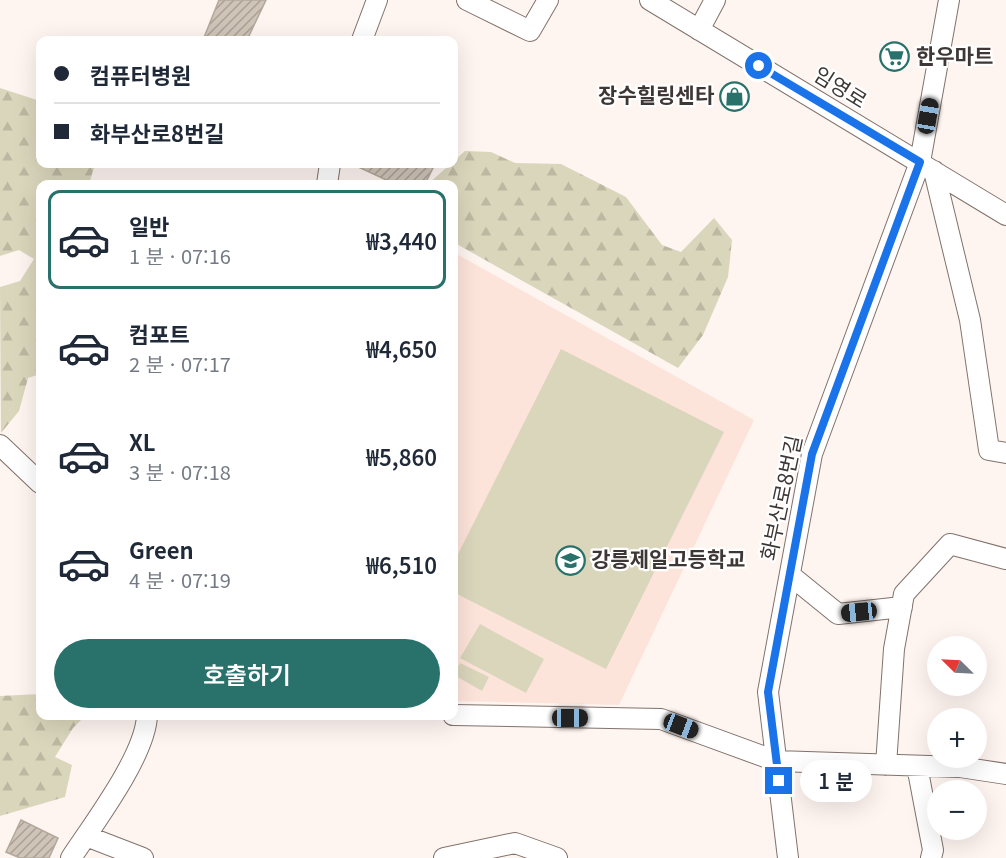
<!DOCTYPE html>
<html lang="ko">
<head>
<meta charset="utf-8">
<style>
	:root { --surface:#fff; --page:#f2f2f3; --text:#1f2937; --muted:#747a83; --line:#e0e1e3; --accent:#29716b }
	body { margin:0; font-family:Georgia,"Noto Sans KR",serif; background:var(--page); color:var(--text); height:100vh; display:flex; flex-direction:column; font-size:22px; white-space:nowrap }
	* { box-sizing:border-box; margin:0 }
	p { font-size:20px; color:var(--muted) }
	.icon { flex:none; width:33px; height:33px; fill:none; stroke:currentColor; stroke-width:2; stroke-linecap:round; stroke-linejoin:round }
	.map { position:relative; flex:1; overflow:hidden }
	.details { position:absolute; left:36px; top:180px; width:422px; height:540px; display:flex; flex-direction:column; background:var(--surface); border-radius:12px; box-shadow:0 6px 24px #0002 }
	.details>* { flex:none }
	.top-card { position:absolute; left:36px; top:36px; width:422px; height:132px; border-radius:12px; box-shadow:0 6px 24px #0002; display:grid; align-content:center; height:132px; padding:0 18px; background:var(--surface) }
	.needle { width:39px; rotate:294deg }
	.buttons { position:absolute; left:927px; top:636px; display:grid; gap:12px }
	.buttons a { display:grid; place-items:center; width:60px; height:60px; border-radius:50%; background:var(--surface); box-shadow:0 6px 24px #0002; font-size:30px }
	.end { position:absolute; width:27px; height:27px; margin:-14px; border:8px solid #1a73e8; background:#fff; box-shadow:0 0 0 3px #fff }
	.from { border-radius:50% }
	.bubble { position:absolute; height:42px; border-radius:21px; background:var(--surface); box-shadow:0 6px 24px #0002; font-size:20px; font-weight:600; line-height:42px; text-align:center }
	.car { position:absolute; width:18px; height:36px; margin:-18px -9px; border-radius:8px; box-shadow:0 0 4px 2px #0007; background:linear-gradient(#222 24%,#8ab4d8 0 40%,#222 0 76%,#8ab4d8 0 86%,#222 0) }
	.top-card b { display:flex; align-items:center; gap:21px; height:57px; font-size:22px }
	.top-card b+b { border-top:2px solid var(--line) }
	.top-card i { width:15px; height:15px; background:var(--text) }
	ul { padding:10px 0 0; list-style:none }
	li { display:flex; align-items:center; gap:18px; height:99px; margin:0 12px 9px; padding:0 6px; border:3px solid transparent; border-radius:12px }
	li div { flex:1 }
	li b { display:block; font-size:22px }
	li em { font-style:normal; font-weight:600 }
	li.selected { border-color:var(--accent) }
	li>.icon { width:54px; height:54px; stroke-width:1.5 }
	.button { display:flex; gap:12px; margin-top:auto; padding:12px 18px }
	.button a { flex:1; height:69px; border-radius:36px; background:var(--accent); color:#fff; font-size:24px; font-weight:600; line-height:69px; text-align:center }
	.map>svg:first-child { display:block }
	.built { fill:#fde4da }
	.forest { fill:url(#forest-firs) }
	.pitch { fill:#dad6bc }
	.building { fill:url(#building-hatch); stroke:#b3a89c; stroke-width:1.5 }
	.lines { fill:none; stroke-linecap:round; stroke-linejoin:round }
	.minor-casing { stroke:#81726c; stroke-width:22 }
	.minor { stroke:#fff; stroke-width:20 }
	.route { stroke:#1a73e8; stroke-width:8 }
	.labels { text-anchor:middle; stroke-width:4.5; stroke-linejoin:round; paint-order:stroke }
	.poi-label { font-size:21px; font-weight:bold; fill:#3e3735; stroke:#fff; text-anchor:start }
	.street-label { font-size:21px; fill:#3e3735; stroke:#fff }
</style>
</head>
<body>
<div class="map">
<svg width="1006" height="858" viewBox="0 0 1006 858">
	<defs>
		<pattern id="forest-firs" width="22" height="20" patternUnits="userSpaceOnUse" patternTransform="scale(1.5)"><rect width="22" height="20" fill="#dad6bc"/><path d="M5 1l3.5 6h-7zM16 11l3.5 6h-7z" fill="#bcb8a2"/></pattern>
		<pattern id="building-hatch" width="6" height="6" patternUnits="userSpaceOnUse" patternTransform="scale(1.5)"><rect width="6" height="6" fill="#cfc4b7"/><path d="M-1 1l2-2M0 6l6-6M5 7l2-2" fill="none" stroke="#a9a096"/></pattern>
	</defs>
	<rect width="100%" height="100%" fill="#fef4f0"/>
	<path class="built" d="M 453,252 L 754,420 L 619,705 L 453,701 Z"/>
	<path class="forest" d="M 0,88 L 40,101 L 40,164 L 95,164 L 89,184 L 40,184 L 40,374 L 28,378 L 19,411 L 1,433 L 0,287 L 20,281 L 34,259 L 19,250 L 0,256 Z
		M 465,151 L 491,152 L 515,163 L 561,164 L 626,197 L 662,245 L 681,252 L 714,218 L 732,240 L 728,277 L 703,335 L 678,368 L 453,242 L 453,184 L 428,184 Z
		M 40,694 L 40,716 L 85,716 L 73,728 L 55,757 L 72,765 L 65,797 L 0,816 L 0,696 Z"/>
	<path class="pitch" d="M 561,349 L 724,432 L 606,669 L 453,592 L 453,564 Z
		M 480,624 L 544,659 L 526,693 L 460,658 Z
		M 460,663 L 489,677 L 482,691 L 454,675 Z"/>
	<path class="building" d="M 219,0 L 266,0 L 247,40 L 203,40 Z
		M 352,164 L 435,164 L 425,184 L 395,184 Z
		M 21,820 L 58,838 L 49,858 L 20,858 L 6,852 Z"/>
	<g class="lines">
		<defs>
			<path id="minor" d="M 467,0 L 530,31 L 548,0
				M 650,0 L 1006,215
				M 699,30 L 715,0
				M 362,40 L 377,0
				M 934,171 L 970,320 L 989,450 L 1006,453
				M 327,184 L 330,164
				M 0,445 L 40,483
				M 790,575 L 838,614 L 902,607
				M 453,715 L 661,719 L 776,761 L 960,767 L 1006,774
				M 886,765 L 894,649 L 904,594 L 950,544 L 1006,559
				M 917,766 L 933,850 L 931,858
				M 86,836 L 143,858
				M 71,858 C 94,823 145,756 147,716
				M 444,858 L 515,843 L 557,858
				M 788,858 L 768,692 L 812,454 L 920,162 L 949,0"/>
		</defs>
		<use href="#minor" class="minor-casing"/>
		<use href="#minor" class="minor"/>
	</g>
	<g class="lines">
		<path class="route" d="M 759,66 L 920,162 L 812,454 L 768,692 L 779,781"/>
	</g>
	<defs>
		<symbol id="supermarket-ring" viewBox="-11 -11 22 22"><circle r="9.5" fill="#fff" stroke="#29716b" stroke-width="1.5"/><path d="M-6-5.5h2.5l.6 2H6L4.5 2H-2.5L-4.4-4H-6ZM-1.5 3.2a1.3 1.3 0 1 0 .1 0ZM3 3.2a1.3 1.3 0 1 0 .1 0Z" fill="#29716b"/></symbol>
		<symbol id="shop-ring" viewBox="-11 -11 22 22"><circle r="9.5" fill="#fff" stroke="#29716b" stroke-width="1.5"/><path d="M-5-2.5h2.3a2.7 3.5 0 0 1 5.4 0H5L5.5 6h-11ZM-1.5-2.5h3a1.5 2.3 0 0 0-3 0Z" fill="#29716b"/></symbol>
		<symbol id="school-ring" viewBox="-11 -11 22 22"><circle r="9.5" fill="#fff" stroke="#29716b" stroke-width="1.5"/><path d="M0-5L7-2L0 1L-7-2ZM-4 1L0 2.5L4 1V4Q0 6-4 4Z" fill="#29716b"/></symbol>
	</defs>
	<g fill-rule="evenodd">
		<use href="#supermarket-ring" x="878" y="40" width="33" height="33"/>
		<use href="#shop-ring" x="718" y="80" width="33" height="33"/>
		<use href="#school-ring" x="554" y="544" width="33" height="33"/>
	</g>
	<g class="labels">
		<g class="poi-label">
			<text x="916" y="64">한우마트</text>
			<text x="714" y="103" text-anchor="end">장수힐링센타</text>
			<text x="591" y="567">강릉제일고등학교</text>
		</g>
		<g class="street-label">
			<text transform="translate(840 88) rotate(32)" y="7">임영로</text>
			<text transform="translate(782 498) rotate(-78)" y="7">화부산로8번길</text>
		</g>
	</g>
</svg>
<div class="buttons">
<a><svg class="needle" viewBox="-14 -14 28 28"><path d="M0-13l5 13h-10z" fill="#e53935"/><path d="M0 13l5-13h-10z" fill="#747a83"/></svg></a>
<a>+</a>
<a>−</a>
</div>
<i class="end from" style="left:759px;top:66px"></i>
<i class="end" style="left:779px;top:781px"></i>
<div class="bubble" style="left:800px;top:760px;width:72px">1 분</div>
<i class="car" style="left:928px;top:116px;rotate:10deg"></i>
<i class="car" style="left:859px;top:612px;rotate:264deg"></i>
<i class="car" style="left:570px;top:718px;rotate:90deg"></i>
<i class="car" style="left:681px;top:726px;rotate:111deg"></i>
<div class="top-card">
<b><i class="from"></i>컴퓨터병원</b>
<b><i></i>화부산로8번길</b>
</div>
<section class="details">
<ul>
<li class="selected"><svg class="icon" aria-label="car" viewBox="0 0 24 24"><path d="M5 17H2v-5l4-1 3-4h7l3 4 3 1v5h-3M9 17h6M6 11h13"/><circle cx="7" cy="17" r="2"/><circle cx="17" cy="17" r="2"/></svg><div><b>일반</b><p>1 분 · 07:16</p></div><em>₩3,440</em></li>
<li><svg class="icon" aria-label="car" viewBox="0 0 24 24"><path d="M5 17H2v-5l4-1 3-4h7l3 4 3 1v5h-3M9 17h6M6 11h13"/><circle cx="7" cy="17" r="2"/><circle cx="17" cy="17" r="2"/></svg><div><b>컴포트</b><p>2 분 · 07:17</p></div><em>₩4,650</em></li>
<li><svg class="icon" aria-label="car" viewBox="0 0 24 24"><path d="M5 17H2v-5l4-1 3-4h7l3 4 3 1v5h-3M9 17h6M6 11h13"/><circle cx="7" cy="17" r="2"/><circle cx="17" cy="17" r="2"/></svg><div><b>XL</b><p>3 분 · 07:18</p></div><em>₩5,860</em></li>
<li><svg class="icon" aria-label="car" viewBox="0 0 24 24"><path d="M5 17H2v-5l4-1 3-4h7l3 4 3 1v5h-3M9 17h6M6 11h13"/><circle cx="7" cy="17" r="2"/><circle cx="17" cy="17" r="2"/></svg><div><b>Green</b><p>4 분 · 07:19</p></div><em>₩6,510</em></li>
</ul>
<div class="button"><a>호출하기</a></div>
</section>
</div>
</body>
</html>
